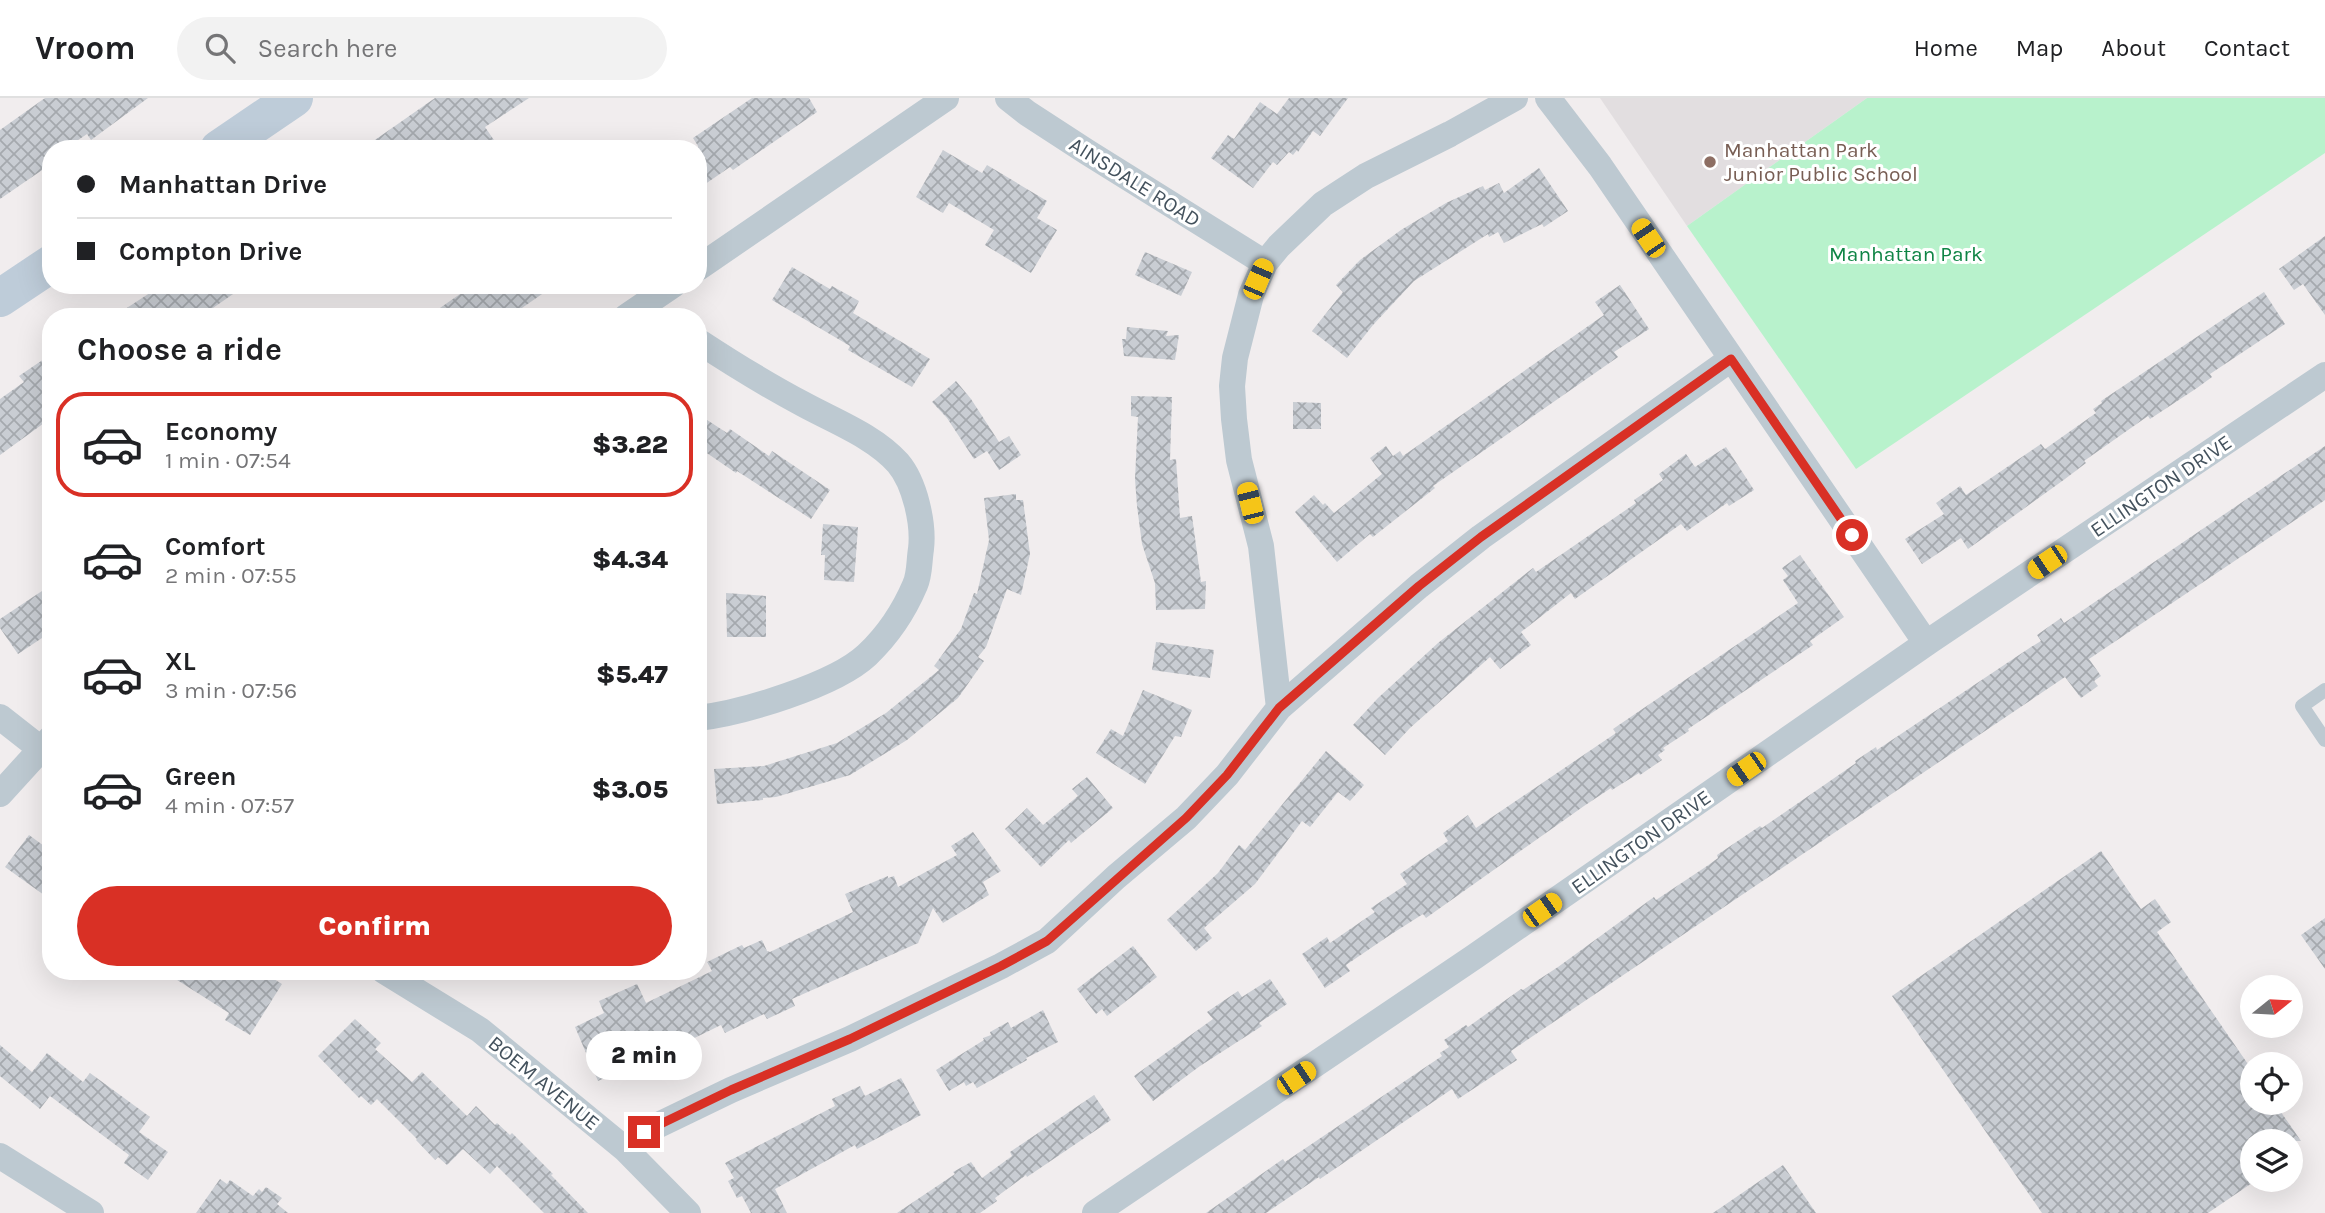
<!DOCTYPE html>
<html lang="en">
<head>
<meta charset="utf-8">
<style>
	:root { --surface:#fff; --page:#f2f2f2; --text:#202124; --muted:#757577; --line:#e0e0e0; --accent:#d93025 }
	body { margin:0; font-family:Karla,sans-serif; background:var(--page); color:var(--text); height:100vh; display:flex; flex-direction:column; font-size:26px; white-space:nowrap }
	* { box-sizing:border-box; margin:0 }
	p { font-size:23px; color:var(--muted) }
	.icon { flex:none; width:38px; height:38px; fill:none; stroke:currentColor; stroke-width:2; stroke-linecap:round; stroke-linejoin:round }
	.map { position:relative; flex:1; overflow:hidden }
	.side { position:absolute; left:42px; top:210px; width:665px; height:672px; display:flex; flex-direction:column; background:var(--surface); border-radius:28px; box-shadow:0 7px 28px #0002 }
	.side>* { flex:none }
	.banner { position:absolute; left:42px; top:42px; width:665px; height:154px; border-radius:28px; box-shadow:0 7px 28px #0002; display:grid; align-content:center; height:154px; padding:0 35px; background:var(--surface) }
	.needle { width:46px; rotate:72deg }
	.controls { position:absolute; left:2240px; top:877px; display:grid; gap:14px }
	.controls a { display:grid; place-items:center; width:63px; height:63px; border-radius:50%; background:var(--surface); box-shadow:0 7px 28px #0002; font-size:35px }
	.end { position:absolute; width:32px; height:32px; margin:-16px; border:9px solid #d93025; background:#fff; box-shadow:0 0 0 4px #fff }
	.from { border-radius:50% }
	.bubble { position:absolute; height:49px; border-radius:24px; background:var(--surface); box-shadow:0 7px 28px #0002; font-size:23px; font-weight:800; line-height:49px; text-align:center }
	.car { position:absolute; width:21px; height:42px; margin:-21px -10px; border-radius:9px; box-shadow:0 0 5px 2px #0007; background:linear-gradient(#f5c518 24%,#345 0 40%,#f5c518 0 76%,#345 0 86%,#f5c518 0) }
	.banner b { display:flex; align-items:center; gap:24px; height:66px; font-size:26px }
	.banner b+b { border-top:2px solid var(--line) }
	.banner i { width:18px; height:18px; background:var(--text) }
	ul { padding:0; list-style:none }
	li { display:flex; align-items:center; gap:21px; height:105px; margin:0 14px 10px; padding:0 21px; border:4px solid transparent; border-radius:28px }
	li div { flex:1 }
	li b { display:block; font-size:26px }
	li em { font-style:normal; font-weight:800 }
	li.selected { border-color:var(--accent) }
	li>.icon { width:63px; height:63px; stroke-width:1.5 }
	h2 { padding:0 35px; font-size:32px; line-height:84px }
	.cta { display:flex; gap:14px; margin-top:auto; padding:14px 35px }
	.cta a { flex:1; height:80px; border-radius:42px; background:var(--accent); color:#fff; font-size:28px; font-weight:800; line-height:80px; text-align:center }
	header { display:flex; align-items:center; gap:42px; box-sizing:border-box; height:98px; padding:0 35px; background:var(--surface); border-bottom:2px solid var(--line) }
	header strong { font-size:33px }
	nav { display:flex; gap:38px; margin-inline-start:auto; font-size:24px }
	.search { width:490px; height:63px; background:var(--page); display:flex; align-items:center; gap:18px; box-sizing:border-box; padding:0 24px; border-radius:38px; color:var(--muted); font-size:26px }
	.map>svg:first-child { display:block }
	.education { fill:#e2dee0 }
	.green { fill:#b8f2cc }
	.building { fill:url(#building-cross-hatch) }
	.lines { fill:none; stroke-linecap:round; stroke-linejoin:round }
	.service { stroke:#bdc9d1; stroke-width:14 }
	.minor { stroke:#bdc9d1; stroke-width:26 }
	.secondary { stroke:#beccd9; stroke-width:38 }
	.route { stroke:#d93025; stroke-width:9 }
	.education-dot { fill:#8d6e63; stroke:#fff; stroke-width:2.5 }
	.labels { text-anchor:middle; stroke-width:6; stroke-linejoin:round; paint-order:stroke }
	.education-label { font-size:21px; fill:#785e54; stroke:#fff; text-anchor:start }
	.street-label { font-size:21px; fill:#44525d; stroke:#fff }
	.park-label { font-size:21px; fill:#0f8445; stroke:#fff }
</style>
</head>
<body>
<header>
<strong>Vroom</strong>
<div class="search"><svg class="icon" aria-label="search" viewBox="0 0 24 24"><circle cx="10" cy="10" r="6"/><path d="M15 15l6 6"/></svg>Search here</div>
<nav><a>Home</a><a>Map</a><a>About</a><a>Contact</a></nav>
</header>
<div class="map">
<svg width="2325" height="1115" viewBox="0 0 2325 1115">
	<defs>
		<pattern id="building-cross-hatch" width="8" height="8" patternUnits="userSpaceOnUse" patternTransform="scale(1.75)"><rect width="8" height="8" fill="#c9cdd3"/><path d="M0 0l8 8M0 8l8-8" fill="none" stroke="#a5a9ae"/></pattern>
	</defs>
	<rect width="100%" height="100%" fill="#f1edee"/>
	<path class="education" d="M 1600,0 L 1867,0 L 1687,128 Z"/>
	<path class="green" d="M 1867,0 L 2325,0 L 2325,55 L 1856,371 L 1687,128 Z"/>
	<path class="building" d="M 45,0 L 148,0 L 91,42 L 87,36 L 65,51 L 51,51 L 51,66 L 0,101 L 0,32 Z
		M 435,0 L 529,0 L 485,29 L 500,51 L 362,51 Z
		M 752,0 L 809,0 L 817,14 L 733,72 L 730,69 L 698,91 L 698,48 L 693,40 Z
		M 1289,0 L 1348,0 L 1320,38 L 1313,33 L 1298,54 L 1297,52 L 1293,57 L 1289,54 L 1277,67 L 1273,64 L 1253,90 L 1211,60 L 1228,37 L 1234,41 L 1260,4 L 1277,16 Z
		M 943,52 L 982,75 L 987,67 L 1047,103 L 1037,120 L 1057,132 L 1031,175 L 985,147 L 994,132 L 949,105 L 943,115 L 916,99 Z
		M 1539,70 L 1568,113 L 1544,129 L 1542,126 L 1504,145 L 1498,134 L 1489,139 L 1488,136 L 1414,183 L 1373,227 L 1347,260 L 1312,233 L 1343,194 L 1336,187 L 1360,162 L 1401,132 L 1446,105 L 1483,88 L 1485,92 L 1499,85 L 1504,95 Z
		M 2325,138 L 2325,217 L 2303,186 L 2294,192 L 2279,171 Z
		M 1145,154 L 1192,174 L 1181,198 L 1135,177 Z
		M 792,169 L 830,191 L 832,188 L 859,203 L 853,215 L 930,261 L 912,289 L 848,252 L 850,248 L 772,202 Z
		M 162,187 L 246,187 L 200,219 L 113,219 Z
		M 473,187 L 555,187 L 509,219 L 427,219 Z
		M 1620,187 L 1649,231 L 1614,254 L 1618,259 L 1433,388 L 1435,390 L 1373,439 L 1370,436 L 1337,464 L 1295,414 L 1314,397 L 1323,407 L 1325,405 L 1334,415 L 1382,376 L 1370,360 L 1386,348 L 1393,358 L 1400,353 L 1403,358 L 1604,217 L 1595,204 Z
		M 2264,194 L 2285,226 L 2210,276 L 2212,279 L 2197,290 L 2150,321 L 2148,318 L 2084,363 L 2086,365 L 2065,381 L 1968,451 L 1961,440 L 1922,466 L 1905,441 L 1944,416 L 1936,405 L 1960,388 L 1966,397 L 2041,346 L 2045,351 L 2096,315 L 2093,311 L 2102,305 L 2101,303 Z
		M 1127,229 L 1168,233 L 1166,238 L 1179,237 L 1175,262 L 1124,258 L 1122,241 L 1126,241 Z
		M 44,261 L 51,272 L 51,320 L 0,357 L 0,301 L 24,284 L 19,278 Z
		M 956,283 L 971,301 L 999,344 L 1009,338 L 1021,357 L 999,372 L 987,353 L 974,361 L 947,320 L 932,304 Z
		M 1131,298 L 1172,299 L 1170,362 L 1176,361 L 1180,420 L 1192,418 L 1201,484 L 1206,483 L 1205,511 L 1156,512 L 1155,485 L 1142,446 L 1137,408 L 1135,381 L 1138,319 L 1131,318 Z
		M 1293,304 L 1321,305 L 1321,331 L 1293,331 Z
		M 698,316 L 727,335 L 730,331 L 769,358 L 772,353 L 830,392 L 811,421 L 737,373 L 736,375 L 698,349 Z
		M 2325,348 L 2325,402 L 2089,561 L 2101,578 L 2094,583 L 2098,588 L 2081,600 L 2065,579 L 1530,940 L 1511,953 L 1517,962 L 1458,1001 L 1452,991 L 1320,1081 L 1319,1079 L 1266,1115 L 1206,1115 L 1283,1061 L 1285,1064 L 1442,958 L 1440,955 L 1449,949 L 1444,942 L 1466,927 L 1468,929 L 1521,891 L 1523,892 L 1558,869 L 1654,799 L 1656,802 L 1707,768 L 1718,760 L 1717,757 L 1760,728 L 1762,730 L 1856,665 L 1855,663 L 1876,649 L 1877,652 L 2031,549 L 2041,543 L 2037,537 L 2061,520 L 2064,525 Z
		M 1726,349 L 1754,392 L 1729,408 L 1727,405 L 1687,433 L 1681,426 L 1575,501 L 1571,495 L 1521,534 L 1531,547 L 1500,571 L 1490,559 L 1410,630 L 1385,657 L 1353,627 L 1378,600 L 1438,545 L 1533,470 L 1536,474 L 1636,405 L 1634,402 L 1663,382 L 1659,376 L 1686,356 L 1695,369 Z
		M 1016,396 L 1016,402 L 1023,402 L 1030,456 L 1021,497 L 1007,491 L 986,549 L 978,559 L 984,563 L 958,600 L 907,642 L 850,677 L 776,699 L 763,700 L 763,702 L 717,706 L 714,671 L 764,668 L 837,645 L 886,615 L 939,572 L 934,568 L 961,531 L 974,495 L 977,496 L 989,442 L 984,400 Z
		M 823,426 L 858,429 L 854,484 L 824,482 L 825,457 L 821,457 Z
		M 1800,457 L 1844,519 L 1810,543 L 1813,547 L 1688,631 L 1689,633 L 1663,650 L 1665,652 L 1658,657 L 1662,662 L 1640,677 L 1639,675 L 1612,692 L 1611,690 L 1584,708 L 1426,820 L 1423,816 L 1390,837 L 1346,867 L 1350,873 L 1325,890 L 1302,856 L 1327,839 L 1330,845 L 1375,814 L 1371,810 L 1407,786 L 1400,776 L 1448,743 L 1443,735 L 1468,717 L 1476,730 L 1616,635 L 1613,631 L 1798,505 L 1783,482 L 1788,478 L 1782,470 Z
		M 51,487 L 51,534 L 18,556 L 0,530 L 0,521 Z
		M 726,495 L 766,498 L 766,539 L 727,539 Z
		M 1156,544 L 1214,552 L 1210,580 L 1152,572 Z
		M 1143,592 L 1192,612 L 1181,639 L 1175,638 L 1145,686 L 1096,655 L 1111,631 L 1123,638 Z
		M 1326,653 L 1364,687 L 1350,703 L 1338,694 L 1310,729 L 1302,723 L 1255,786 L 1204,830 L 1212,840 L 1196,853 L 1167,822 L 1218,775 L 1239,747 L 1245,752 Z
		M 1087,679 L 1113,710 L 1071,745 L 1069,742 L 1041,769 L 1005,731 L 1027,710 L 1043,727 L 1078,698 L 1072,691 Z
		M 973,734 L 1001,773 L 983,784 L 989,797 L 943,825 L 933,810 L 918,845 L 792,901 L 795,908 L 767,921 L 764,916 L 725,935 L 721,927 L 668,953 L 671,959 L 643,972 L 639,964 L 598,983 L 575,929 L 604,915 L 599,903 L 637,886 L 646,905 L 712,873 L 707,864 L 742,847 L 744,850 L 762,842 L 767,853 L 770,854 L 853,814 L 845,796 L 888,778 L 888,780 L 894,778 L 898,789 L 957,757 L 951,748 Z
		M 29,737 L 51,753 L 51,802 L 5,769 Z
		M 2101,753 L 2141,811 L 2155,801 L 2171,824 L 2157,834 L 2252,972 L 2252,1004 L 2274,1004 L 2301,1043 L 2252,1043 L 2252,1085 L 2208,1115 L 2042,1115 L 1892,898 Z
		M 2325,820 L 2325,871 L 2301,837 Z
		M 1133,848 L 1157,879 L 1107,918 L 1102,911 L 1096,916 L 1077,891 Z
		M 163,873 L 261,873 L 282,886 L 250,937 L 225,922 L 229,915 Z
		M 1270,881 L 1287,906 L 1259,925 L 1262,928 L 1200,968 L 1153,1003 L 1134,978 L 1213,921 L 1207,914 L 1238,893 L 1242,899 Z
		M 1043,912 L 1058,944 L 1026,960 L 1027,962 L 977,990 L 973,984 L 966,988 L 964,984 L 949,993 L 936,972 L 984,942 L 983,940 L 991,937 L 990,934 L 1008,924 L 1011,930 Z
		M 355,921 L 381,945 L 375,951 L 412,984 L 422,974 L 467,1018 L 476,1008 L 495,1027 L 497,1025 L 510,1037 L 512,1035 L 553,1076 L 551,1077 L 588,1115 L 544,1115 L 497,1068 L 490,1076 L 463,1051 L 447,1067 L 438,1059 L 435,1062 L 416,1042 L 417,1041 L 377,1001 L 371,1007 L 361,998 L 359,1000 L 318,958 Z
		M 0,947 L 32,974 L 47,955 L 83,984 L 90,975 L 150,1019 L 139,1034 L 168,1054 L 148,1082 L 124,1065 L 129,1057 L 50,998 L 40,1011 L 0,978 Z
		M 901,980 L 921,1017 L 857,1051 L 855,1047 L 775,1091 L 787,1115 L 751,1115 L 742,1098 L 737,1100 L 728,1083 L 734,1080 L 725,1065 L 835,1008 L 832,1001 L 860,988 L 865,998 Z
		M 1094,997 L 1111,1022 L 1027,1079 L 1026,1077 L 995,1100 L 997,1103 L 980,1115 L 897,1115 L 955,1076 L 953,1074 L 971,1064 L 982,1080 L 1012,1058 L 1010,1054 Z
		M 1783,1067 L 1816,1115 L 1713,1115 Z
		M 220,1081 L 227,1086 L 230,1082 L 253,1098 L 259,1091 L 262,1094 L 266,1089 L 282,1100 L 277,1106 L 288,1115 L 196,1115 Z"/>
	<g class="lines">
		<path class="service" d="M 2325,592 L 2302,608 L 2325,642"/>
		<path class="minor" d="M 1008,0 L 1027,15 L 1087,54 L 1265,165
			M 1548,0 L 1600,68 L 1926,545
			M 698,170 L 946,0
			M 626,219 L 673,187
			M 698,243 C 733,266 767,287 803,306 C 834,323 874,338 898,365 C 915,385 924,426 921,451 C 919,463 920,476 915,487 C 904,513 887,538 867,557 C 835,587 742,615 698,620
			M 1279,610 L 1261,448 L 1239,362 L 1234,321 L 1232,288 L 1235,260 L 1251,197 L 1265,165 L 1279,148 L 1323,106 L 1366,78 L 1450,36 L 1515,0
			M 0,619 L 51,659
			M 0,696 L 51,640
			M 384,873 L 480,932 L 625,1051 L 688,1115
			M 625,1051 L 644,1034 L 731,992 L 850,941 L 1001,868 L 1047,843 L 1116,779 L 1186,720 L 1227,677 L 1279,610 L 1419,488 L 1481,439 L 1731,261
			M 0,1058 L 91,1115
			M 1095,1115 L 1474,859 L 1931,542 L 2325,277"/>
		<path class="secondary" d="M 219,51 L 294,0
			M 0,200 L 51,166"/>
	</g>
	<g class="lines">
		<path class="route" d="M 644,1034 L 731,992 L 850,941 L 1001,868 L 1047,843 L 1186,720 L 1227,677 L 1279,610 L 1419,488 L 1481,439 L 1731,261 L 1852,437"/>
	</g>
	<circle class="education-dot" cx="1710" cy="64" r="7"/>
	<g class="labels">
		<g class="education-label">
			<text x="1724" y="59">Manhattan Park<tspan x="1724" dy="24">Junior Public School</tspan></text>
		</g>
		<g class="street-label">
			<text transform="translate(1135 84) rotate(32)" y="7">AINSDALE ROAD</text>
			<text transform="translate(2161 388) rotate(-34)" y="7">ELLINGTON DRIVE</text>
			<text transform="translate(1641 744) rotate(-35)" y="7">ELLINGTON DRIVE</text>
			<text transform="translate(544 985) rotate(39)" y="7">BOEM AVENUE</text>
		</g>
		<g class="park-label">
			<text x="1906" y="163">Manhattan Park</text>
		</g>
	</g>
</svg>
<div class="controls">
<a><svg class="needle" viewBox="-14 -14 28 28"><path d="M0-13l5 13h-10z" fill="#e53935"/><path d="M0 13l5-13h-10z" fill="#757577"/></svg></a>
<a><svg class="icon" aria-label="locate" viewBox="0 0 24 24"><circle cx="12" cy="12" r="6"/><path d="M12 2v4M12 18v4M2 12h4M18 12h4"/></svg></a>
<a><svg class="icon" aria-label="layers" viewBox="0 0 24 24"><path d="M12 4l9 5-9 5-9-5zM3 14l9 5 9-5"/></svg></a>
</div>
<i class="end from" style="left:1852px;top:437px"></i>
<i class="end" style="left:644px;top:1034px"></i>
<div class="bubble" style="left:586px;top:933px;width:116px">2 min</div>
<i class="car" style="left:1648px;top:140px;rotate:326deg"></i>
<i class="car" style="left:1258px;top:181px;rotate:23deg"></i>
<i class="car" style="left:1250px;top:405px;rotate:346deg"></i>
<i class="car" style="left:2047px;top:464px;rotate:236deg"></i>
<i class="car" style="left:1746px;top:671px;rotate:235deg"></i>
<i class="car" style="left:1542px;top:812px;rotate:55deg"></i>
<i class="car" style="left:1296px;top:980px;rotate:56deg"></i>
<div class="banner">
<b><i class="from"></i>Manhattan Drive</b>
<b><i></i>Compton Drive</b>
</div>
<section class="side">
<h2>Choose a ride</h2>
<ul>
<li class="selected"><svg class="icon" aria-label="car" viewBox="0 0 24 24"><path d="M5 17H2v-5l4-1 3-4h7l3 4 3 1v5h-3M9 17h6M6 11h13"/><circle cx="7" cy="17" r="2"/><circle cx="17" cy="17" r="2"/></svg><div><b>Economy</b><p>1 min · 07:54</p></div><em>$3.22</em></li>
<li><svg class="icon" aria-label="car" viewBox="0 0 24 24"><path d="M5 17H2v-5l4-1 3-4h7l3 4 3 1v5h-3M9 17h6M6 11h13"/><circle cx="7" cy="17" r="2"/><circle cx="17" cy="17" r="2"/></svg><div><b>Comfort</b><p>2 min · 07:55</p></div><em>$4.34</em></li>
<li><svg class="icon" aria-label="car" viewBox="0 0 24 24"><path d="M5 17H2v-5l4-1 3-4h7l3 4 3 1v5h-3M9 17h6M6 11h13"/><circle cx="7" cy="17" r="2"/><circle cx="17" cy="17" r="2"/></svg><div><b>XL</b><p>3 min · 07:56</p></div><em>$5.47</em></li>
<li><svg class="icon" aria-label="car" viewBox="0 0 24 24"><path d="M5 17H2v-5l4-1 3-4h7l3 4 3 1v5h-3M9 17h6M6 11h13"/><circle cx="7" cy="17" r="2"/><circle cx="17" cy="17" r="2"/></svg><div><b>Green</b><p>4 min · 07:57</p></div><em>$3.05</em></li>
</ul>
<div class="cta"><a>Confirm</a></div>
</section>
</div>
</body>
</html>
